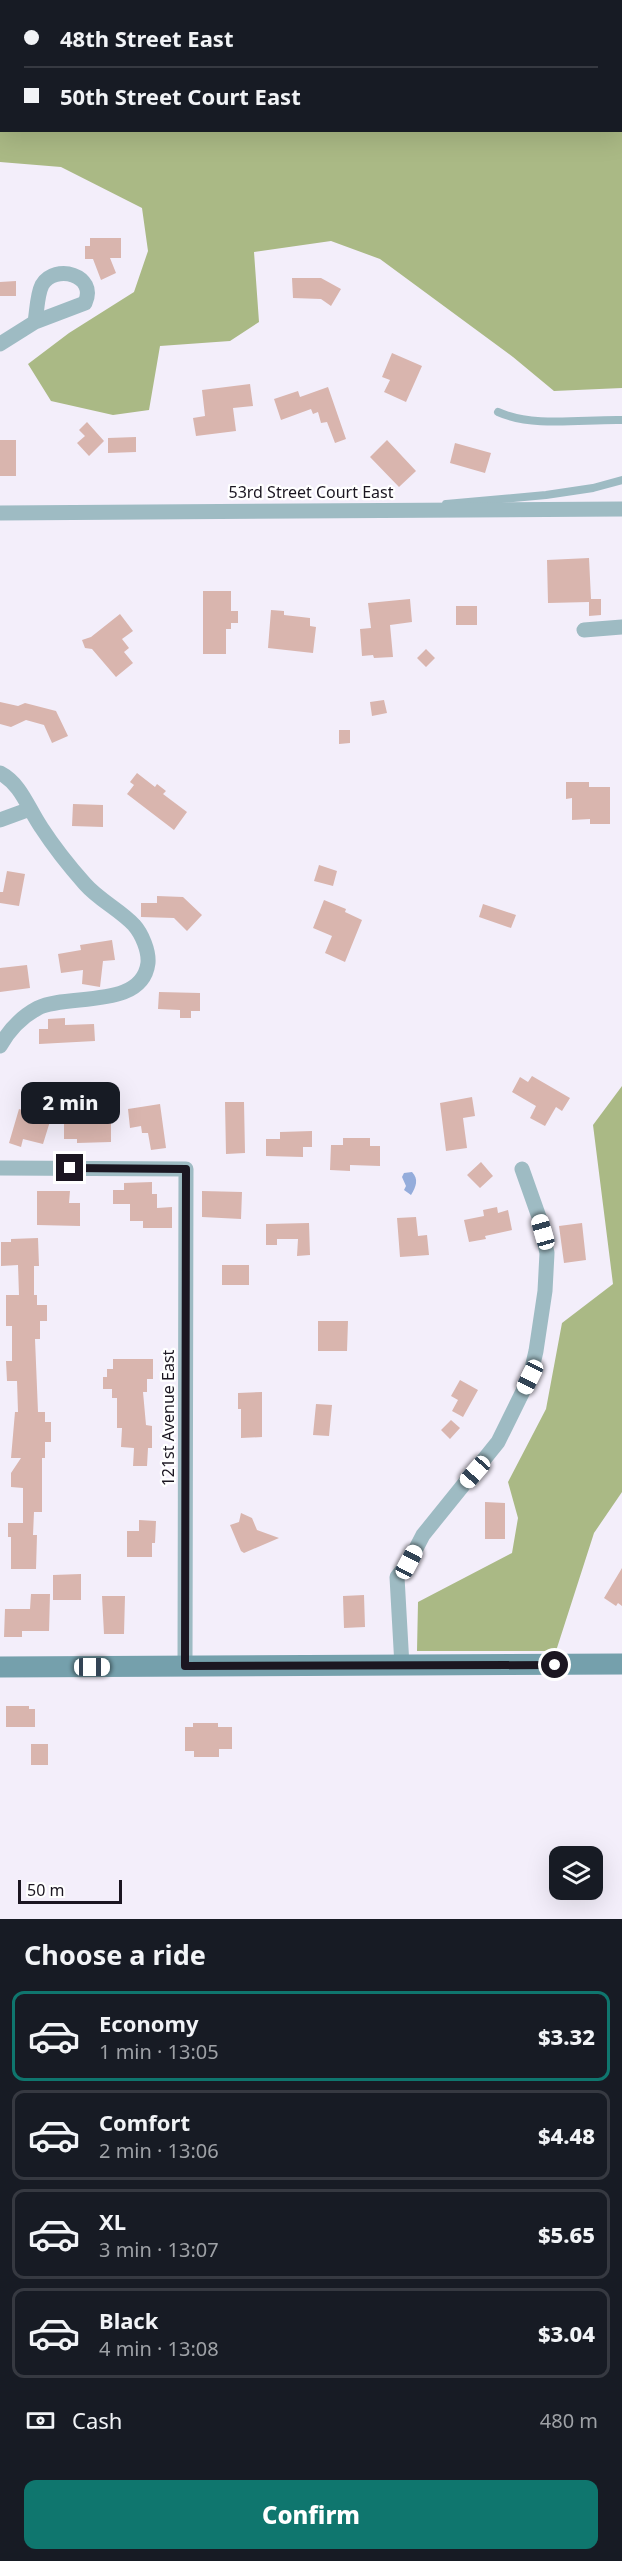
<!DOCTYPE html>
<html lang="en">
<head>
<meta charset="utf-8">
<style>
	:root { --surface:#171b24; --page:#242831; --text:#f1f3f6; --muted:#9ea1a6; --line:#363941; --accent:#0f766e }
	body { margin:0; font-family:"Noto Sans",sans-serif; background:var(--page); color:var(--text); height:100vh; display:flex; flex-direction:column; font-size:22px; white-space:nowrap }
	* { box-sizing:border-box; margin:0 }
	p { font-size:20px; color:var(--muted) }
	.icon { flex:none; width:33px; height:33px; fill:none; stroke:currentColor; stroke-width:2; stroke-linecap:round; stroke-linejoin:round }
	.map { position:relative; height:1919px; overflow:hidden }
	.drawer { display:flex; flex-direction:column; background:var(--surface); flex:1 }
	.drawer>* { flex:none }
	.top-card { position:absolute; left:0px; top:0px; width:622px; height:132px; box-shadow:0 6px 24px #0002; display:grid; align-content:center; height:132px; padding:0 24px; background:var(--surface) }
	.controls { position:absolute; left:549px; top:1846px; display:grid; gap:12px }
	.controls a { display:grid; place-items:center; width:54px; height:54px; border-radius:12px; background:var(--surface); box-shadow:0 6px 24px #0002; font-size:30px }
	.scale { position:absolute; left:18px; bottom:15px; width:104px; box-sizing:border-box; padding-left:6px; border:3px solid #1b1621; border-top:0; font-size:16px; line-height:21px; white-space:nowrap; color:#1b1621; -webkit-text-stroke:4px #fff; paint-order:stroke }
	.end { position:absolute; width:27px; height:27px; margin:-14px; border:8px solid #1b1621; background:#fff; box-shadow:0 0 0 3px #fff }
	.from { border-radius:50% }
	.bubble { position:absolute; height:42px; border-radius:12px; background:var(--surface); box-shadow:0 6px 24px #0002; font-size:20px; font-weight:800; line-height:42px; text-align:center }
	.car { position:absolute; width:18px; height:36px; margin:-18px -9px; border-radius:8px; box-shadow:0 0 4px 2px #0007; background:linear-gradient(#fff 24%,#345 0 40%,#fff 0 76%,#345 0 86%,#fff 0) }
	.top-card b { display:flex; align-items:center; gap:21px; height:57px; font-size:22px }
	.top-card b+b { border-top:2px solid var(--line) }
	.top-card i { width:15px; height:15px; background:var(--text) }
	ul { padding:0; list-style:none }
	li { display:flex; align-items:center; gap:18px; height:90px; margin:0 12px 9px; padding:0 12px; border:3px solid var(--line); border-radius:12px }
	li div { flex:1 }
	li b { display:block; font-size:22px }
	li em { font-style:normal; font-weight:800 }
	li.current { border-color:var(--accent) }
	li>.icon { width:54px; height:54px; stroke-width:1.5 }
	h2 { padding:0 24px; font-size:27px; line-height:72px }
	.pay { display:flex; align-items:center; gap:15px; height:66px; padding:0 24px; font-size:22px }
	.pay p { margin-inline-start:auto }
	.cta { display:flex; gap:12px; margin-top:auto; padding:12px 24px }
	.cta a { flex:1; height:69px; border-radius:12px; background:var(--accent); color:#fff; font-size:24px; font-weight:800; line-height:69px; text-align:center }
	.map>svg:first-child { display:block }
	.forest { fill:#aab985 }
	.water { fill:#94acdb }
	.building { fill:#d9b5ae }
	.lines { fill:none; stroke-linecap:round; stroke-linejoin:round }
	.lane { stroke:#9ebbc3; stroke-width:8 }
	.street { stroke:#9ebbc3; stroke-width:15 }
	.secondary { stroke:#75a0ac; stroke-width:21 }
	.rail-casing { stroke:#706b77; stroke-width:6 }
	.rail { stroke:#fff; stroke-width:4; stroke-dasharray:11; stroke-linecap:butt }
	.route { stroke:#1b1621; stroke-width:8 }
	.labels { text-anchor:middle; stroke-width:4.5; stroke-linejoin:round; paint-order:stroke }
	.street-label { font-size:16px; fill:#1b1621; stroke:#fff }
</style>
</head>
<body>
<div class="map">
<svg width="622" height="1919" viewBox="0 0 622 1919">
	<rect width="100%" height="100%" fill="#f3eefa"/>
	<path class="forest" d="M 0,0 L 105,1 L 2,2 L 2,130 L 621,130 L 622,108 L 622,388 L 554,391 L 513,357 L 380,259 L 331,241 L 254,252 L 259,322 L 230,341 L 160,346 L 149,410 L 113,415 L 51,401 L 28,364 L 69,333 L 134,292 L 148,251 L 142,208 L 61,167 L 0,162 Z
		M 622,1086 L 622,1492 L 594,1533 L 556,1651 L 417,1651 L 418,1602 L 512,1553 L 518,1518 L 508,1482 L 546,1409 L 562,1323 L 613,1284 L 593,1125 Z"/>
	<path class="water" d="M 412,1172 C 419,1179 416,1187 411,1195 L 404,1190 L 406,1186 L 402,1177 L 404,1173 Z"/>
	<path class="building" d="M 90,238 L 121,238 L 121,258 L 110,258 L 116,273 L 101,280 L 93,259 L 85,259 L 85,246 L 90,246 Z
		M 292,278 L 321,278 L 341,289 L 331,306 L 321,299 L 293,298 Z
		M 16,281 L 16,296 L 0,296 L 0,282 Z
		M 392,353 L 422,366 L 406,402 L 384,392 L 390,380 L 382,377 Z
		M 250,384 L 253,406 L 233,408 L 236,431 L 196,436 L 193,418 L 205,416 L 202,390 Z
		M 328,387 L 346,439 L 335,443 L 327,422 L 321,423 L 318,412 L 313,414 L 311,409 L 281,420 L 274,399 L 298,391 L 300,397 Z
		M 87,422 L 104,441 L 89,456 L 77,443 L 85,436 L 79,430 Z
		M 136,437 L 136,452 L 108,453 L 108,438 Z
		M 0,440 L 16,440 L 16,476 L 0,476 Z
		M 387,440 L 416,471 L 399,487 L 370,457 Z
		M 455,443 L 491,453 L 485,473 L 450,463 Z
		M 589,558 L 591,599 L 601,599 L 601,615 L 589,616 L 589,602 L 548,603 L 547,560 Z
		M 203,591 L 231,591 L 231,611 L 238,611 L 238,623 L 231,623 L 231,629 L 226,629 L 226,654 L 203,654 Z
		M 410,599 L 412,622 L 390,625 L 393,657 L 374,658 L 373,655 L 362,656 L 360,629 L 371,628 L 368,603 Z
		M 456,606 L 477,606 L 477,625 L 456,625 Z
		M 271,610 L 284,611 L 284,615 L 310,618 L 310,626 L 316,627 L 313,653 L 268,648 Z
		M 120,614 L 133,631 L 122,639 L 129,648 L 124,652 L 133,663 L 116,677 L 92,649 L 85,648 L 82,640 L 91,637 Z
		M 426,649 L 435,658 L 426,667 L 417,658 Z
		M 384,700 L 387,713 L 372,716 L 370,702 Z
		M 0,702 L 18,706 L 25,703 L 56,711 L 68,736 L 52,743 L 44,725 L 26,720 L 11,727 L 0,724 Z
		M 339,730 L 350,730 L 350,743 L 339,744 Z
		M 137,773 L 155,787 L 157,784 L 166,791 L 163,794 L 187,812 L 174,830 L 127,794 L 134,785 L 130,782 Z
		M 566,782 L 589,782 L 589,787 L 610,787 L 610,824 L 590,824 L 590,819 L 572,820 L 572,798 L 566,799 Z
		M 73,804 L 103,805 L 103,827 L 72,826 Z
		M 319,865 L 337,871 L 333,886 L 314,881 Z
		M 7,871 L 25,874 L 19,906 L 0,903 L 0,892 L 3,892 Z
		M 157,896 L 183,897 L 202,915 L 187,931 L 174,918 L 141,917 L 141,903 L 157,903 Z
		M 324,900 L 346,909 L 345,912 L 362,920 L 345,962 L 325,953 L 332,936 L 313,928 Z
		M 483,904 L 516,915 L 511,928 L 479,917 Z
		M 112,940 L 115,960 L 103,961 L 100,987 L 82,984 L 83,970 L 61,973 L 58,954 L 81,950 L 80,945 Z
		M 27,965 L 30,988 L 0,992 L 0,968 Z
		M 159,992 L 200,993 L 200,1011 L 191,1011 L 191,1018 L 180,1018 L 180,1010 L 158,1009 Z
		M 65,1018 L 65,1025 L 94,1024 L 95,1041 L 39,1044 L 39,1029 L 48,1029 L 48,1019 Z
		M 532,1076 L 570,1098 L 562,1111 L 556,1107 L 545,1126 L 530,1118 L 536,1106 L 512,1092 L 520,1077 L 528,1082 Z
		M 472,1097 L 475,1116 L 463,1118 L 467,1148 L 446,1151 L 440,1103 Z
		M 225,1102 L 244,1102 L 245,1153 L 226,1154 Z
		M 160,1104 L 166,1148 L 151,1150 L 148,1133 L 142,1133 L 141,1126 L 130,1128 L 128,1109 Z
		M 34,1105 L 47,1109 L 45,1116 L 51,1118 L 43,1144 L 23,1139 L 21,1147 L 9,1143 L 19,1109 L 32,1113 Z
		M 64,1121 L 111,1121 L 111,1142 L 77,1143 L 77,1139 L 64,1139 Z
		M 312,1131 L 312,1147 L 303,1147 L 303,1157 L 266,1156 L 266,1139 L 280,1139 L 280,1132 Z
		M 343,1138 L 370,1138 L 370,1146 L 380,1146 L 380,1166 L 350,1165 L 350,1171 L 330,1170 L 331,1145 L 343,1145 Z
		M 481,1162 L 493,1176 L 480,1188 L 467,1175 Z
		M 152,1182 L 152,1194 L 157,1194 L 157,1208 L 172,1207 L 172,1228 L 143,1228 L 143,1221 L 130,1221 L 130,1204 L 113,1204 L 113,1190 L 124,1190 L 124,1183 Z
		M 37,1191 L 70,1191 L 69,1203 L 80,1203 L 80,1226 L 37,1225 Z
		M 202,1191 L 242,1192 L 241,1219 L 202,1217 Z
		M 497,1207 L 498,1213 L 508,1210 L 512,1230 L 485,1236 L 486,1239 L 469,1242 L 464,1220 L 484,1216 L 483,1210 Z
		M 416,1217 L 418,1236 L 427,1235 L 429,1255 L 400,1257 L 397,1218 Z
		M 309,1223 L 310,1255 L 297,1256 L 298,1239 L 277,1239 L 277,1245 L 266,1245 L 266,1224 Z
		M 582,1223 L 586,1260 L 564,1263 L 559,1226 Z
		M 38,1238 L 39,1266 L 34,1266 L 34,1295 L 37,1295 L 37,1305 L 47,1305 L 47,1321 L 40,1321 L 40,1339 L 35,1339 L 38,1412 L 45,1412 L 45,1422 L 51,1422 L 51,1442 L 45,1442 L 45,1458 L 42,1458 L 42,1512 L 34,1512 L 33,1535 L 37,1535 L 36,1569 L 11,1569 L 11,1537 L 8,1537 L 8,1523 L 23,1523 L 23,1488 L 11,1487 L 11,1473 L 21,1458 L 11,1458 L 15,1412 L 18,1412 L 17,1381 L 7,1381 L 6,1361 L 12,1361 L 12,1326 L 6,1326 L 6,1295 L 19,1295 L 18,1265 L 1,1266 L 1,1242 L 11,1242 L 11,1239 Z
		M 222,1265 L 249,1265 L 249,1285 L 222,1285 Z
		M 318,1321 L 348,1321 L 347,1351 L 318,1351 Z
		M 113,1359 L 153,1359 L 153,1379 L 147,1379 L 147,1392 L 143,1392 L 146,1425 L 152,1426 L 152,1448 L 148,1448 L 147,1466 L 133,1466 L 134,1448 L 121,1447 L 122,1428 L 117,1428 L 117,1398 L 112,1398 L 112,1389 L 103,1389 L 103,1377 L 107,1377 L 107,1369 L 113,1369 Z
		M 460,1380 L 478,1390 L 463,1417 L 452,1411 L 458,1400 L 451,1396 Z
		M 262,1392 L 262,1437 L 241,1438 L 241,1409 L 238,1409 L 238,1393 Z
		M 316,1404 L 332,1405 L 329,1436 L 313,1435 Z
		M 451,1420 L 460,1428 L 450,1439 L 441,1430 Z
		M 485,1502 L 505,1503 L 505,1539 L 485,1539 Z
		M 241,1513 L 252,1518 L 257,1530 L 279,1538 L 244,1553 L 241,1551 L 230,1525 L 239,1522 Z
		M 139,1520 L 156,1521 L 155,1543 L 152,1543 L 152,1557 L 127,1557 L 127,1531 L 139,1531 Z
		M 622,1568 L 622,1606 L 618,1603 L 616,1606 L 604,1598 Z
		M 81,1574 L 81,1600 L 53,1600 L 53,1575 Z
		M 31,1594 L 50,1594 L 49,1631 L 22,1631 L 22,1637 L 4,1637 L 5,1609 L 30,1609 Z
		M 364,1595 L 365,1627 L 344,1628 L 343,1596 Z
		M 102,1596 L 125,1596 L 124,1634 L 104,1634 Z
		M 6,1706 L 29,1706 L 29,1709 L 35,1709 L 35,1727 L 6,1727 Z
		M 193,1723 L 218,1723 L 218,1727 L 232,1727 L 232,1749 L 219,1749 L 219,1757 L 194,1757 L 194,1751 L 185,1751 L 185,1727 L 193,1727 Z
		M 31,1744 L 48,1744 L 48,1765 L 31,1765 Z"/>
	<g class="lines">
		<path class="lane" d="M 498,412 C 534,428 583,419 622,420
			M 446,504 L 546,495 L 593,488 L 622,480"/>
		<path class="street" d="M 0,344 L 35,322 L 85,303 C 98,275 55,263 42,285 C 37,295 37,311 35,322
			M 0,513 L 622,509
			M 584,630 L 622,627
			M 0,773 C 21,784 28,808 41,827 C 54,847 69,866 85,884 C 99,900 120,910 134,925 C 142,934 149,951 148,963 C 142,1010 68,993 38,1008 C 21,1017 9,1030 0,1046
			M 0,820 L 30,809
			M 0,1168 L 186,1169 L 185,1666
			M 402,1666 L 397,1577 L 409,1562 L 423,1535 L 498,1442 L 530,1377 L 536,1351 L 545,1291 L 547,1253 L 539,1217 L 522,1169"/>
		<path class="secondary" d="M 0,1667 L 622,1664"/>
		<defs>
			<path id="rail" d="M 351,0 L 359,2
				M 621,53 L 622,53"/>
		</defs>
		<use href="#rail" class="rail-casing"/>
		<use href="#rail" class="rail"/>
	</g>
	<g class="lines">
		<path class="route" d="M 70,1168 L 186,1169 L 185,1666 L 555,1665"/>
	</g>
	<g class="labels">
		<g class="street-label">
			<text x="311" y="498">53rd Street Court East</text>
			<text transform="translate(168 1418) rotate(-90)" y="6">121st Avenue East</text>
		</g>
	</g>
</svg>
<div class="controls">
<a><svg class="icon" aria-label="layers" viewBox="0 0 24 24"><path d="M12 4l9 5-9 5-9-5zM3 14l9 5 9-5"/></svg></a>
</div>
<div class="scale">50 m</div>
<i class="end from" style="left:555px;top:1665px"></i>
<i class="end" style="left:70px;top:1168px"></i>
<div class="bubble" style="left:21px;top:1082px;width:99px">2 min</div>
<i class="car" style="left:543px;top:1232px;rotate:344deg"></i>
<i class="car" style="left:530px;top:1377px;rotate:206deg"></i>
<i class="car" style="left:475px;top:1472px;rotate:221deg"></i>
<i class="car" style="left:409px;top:1562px;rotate:28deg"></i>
<i class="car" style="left:92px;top:1667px;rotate:90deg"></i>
<div class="top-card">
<b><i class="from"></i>48th Street East</b>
<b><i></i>50th Street Court East</b>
</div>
</div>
<section class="drawer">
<h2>Choose a ride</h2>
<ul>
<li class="current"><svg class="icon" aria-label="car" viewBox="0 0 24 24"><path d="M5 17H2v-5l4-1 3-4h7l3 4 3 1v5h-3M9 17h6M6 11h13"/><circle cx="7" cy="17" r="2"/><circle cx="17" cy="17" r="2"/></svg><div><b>Economy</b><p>1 min · 13:05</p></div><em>$3.32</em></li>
<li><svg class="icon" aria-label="car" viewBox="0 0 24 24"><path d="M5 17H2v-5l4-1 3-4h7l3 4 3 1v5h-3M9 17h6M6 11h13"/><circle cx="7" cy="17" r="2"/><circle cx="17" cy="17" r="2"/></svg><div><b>Comfort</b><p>2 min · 13:06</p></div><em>$4.48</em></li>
<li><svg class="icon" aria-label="car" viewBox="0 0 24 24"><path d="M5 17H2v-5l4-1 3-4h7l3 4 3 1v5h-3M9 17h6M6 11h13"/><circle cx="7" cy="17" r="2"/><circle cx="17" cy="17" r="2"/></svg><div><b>XL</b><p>3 min · 13:07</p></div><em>$5.65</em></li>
<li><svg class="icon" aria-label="car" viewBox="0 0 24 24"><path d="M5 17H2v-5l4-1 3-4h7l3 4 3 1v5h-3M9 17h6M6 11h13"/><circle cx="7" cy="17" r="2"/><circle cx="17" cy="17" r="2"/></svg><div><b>Black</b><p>4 min · 13:08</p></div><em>$3.04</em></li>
</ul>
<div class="pay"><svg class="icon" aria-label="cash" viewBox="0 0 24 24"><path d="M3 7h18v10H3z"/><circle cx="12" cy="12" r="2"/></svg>Cash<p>480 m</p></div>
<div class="cta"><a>Confirm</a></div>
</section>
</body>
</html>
